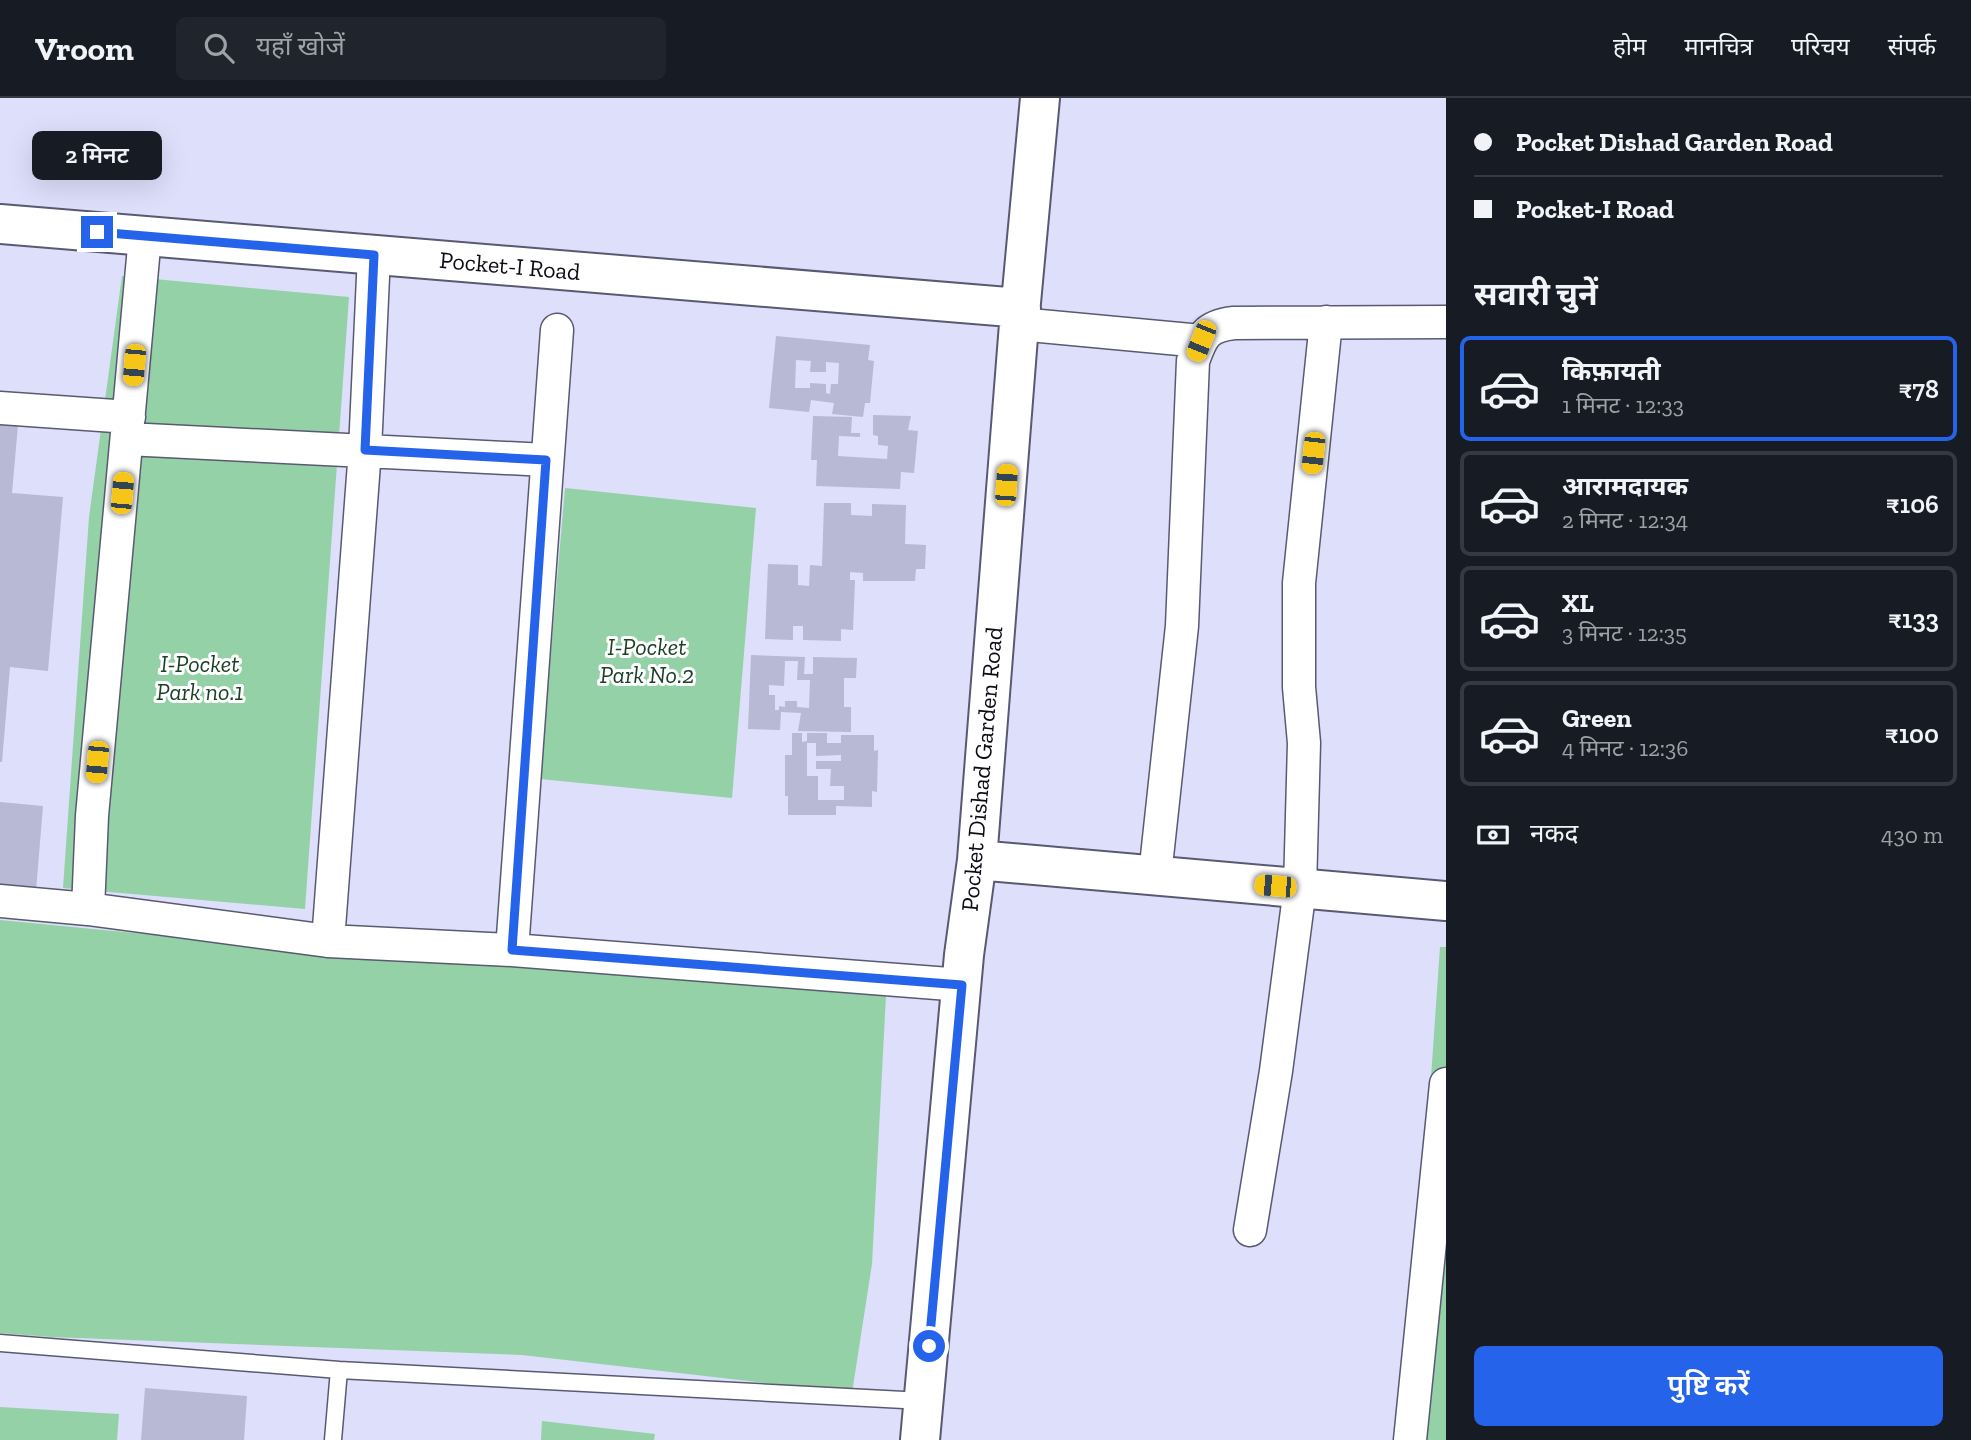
<!DOCTYPE html>
<html lang="hi">
<head>
<meta charset="utf-8">
<style>
	:root { --surface:#171b24; --page:#20242c; --text:#f1f3f6; --muted:#9ea1a6; --line:#363941; --accent:#2563eb }
	body { margin:0; font-family:"Zilla Slab","Noto Sans Devanagari",serif; background:var(--page); color:var(--text); height:100vh; display:flex; flex-direction:column; font-size:26px; white-space:nowrap }
	* { box-sizing:border-box; margin:0 }
	p { font-size:23px; color:var(--muted) }
	.icon { flex:none; width:38px; height:38px; fill:none; stroke:currentColor; stroke-width:2; stroke-linecap:round; stroke-linejoin:round }
	.map { position:relative; flex:1; overflow:hidden }
	.drawer { display:flex; flex-direction:column; background:var(--surface); width:525px }
	.drawer>* { flex:none }
	.top-card { display:grid; align-content:center; height:154px; padding:0 28px; background:var(--surface) }
	.end { position:absolute; width:32px; height:32px; margin:-16px; border:9px solid #2563eb; background:#fff; box-shadow:0 0 0 4px #fff }
	.from { border-radius:50% }
	.bubble { position:absolute; height:49px; border-radius:10px; background:var(--surface); box-shadow:0 7px 28px #0002; font-size:23px; font-weight:600; line-height:49px; text-align:center }
	.car { position:absolute; width:21px; height:42px; margin:-21px -10px; border-radius:9px; box-shadow:0 0 5px 2px #0007; background:linear-gradient(#f5c518 24%,#345 0 40%,#f5c518 0 76%,#345 0 86%,#f5c518 0) }
	.top-card b { display:flex; align-items:center; gap:24px; height:66px; font-size:26px }
	.top-card b+b { border-top:2px solid var(--line) }
	.top-card i { width:18px; height:18px; background:var(--text) }
	ul { padding:0; list-style:none }
	li { display:flex; align-items:center; gap:21px; height:105px; margin:0 14px 10px; padding:0 14px; border:4px solid var(--line); border-radius:10px }
	li div { flex:1 }
	li b { display:block; font-size:26px }
	li em { font-style:normal; font-weight:600 }
	li.selected { border-color:var(--accent) }
	li>.icon { width:63px; height:63px; stroke-width:1.5 }
	h2 { padding:0 28px; font-size:32px; line-height:84px }
	.pay { display:flex; align-items:center; gap:18px; height:77px; padding:0 28px; font-size:26px }
	.pay p { margin-inline-start:auto }
	.button { display:flex; gap:14px; margin-top:auto; padding:14px 28px }
	.button a { flex:1; height:80px; border-radius:10px; background:var(--accent); color:#fff; font-size:28px; font-weight:600; line-height:80px; text-align:center }
	header { display:flex; align-items:center; gap:42px; box-sizing:border-box; height:98px; padding:0 35px; background:var(--surface); border-bottom:2px solid var(--line) }
	header strong { font-size:33px }
	nav { display:flex; gap:38px; margin-inline-start:auto; font-size:24px }
	.search { width:490px; height:63px; background:var(--page); display:flex; align-items:center; gap:18px; box-sizing:border-box; padding:0 24px; border-radius:10px; color:var(--muted); font-size:26px }
	main { display:flex; flex:1; min-height:0 }
	.map>svg:first-child { display:block }
	.green { fill:#94d1a7 }
	.building { fill:#b8b9d5; fill-rule:evenodd }
	.lines { fill:none; stroke-linecap:round; stroke-linejoin:round }
	.service-casing { stroke:#595971; stroke-width:19 }
	.minor-casing { stroke:#595971; stroke-width:35 }
	.tertiary-casing { stroke:#595971; stroke-width:42 }
	.service { stroke:#fff; stroke-width:16 }
	.minor { stroke:#fff; stroke-width:32 }
	.tertiary { stroke:#fff; stroke-width:38 }
	.route { stroke:#2563eb; stroke-width:9 }
	.labels { text-anchor:middle; stroke-width:6; stroke-linejoin:round; paint-order:stroke }
	.street-label { font-size:24px; fill:#0b0b14; stroke:#fff }
	.park-label { font-size:24px; font-style:italic; fill:#1a4028; stroke:#fff }
</style>
</head>
<body>
<header>
<strong>Vroom</strong>
<div class="search"><svg class="icon" aria-label="search" viewBox="0 0 24 24"><circle cx="10" cy="10" r="6"/><path d="M15 15l6 6"/></svg>यहाँ खोजें</div>
<nav><a>होम</a><a>मानचित्र</a><a>परिचय</a><a>संपर्क</a></nav>
</header>
<main>
<div class="map">
<svg width="1446" height="1342" viewBox="0 0 1446 1342">
	<rect width="100%" height="100%" fill="#dddffb"/>
	<path class="green" d="M 122,178 L 349,199 L 305,811 L 63,790 L 89,419 Z
		M 565,390 L 756,410 L 732,700 L 540,681 Z
		M 0,822 L 331,854 L 886,897 L 872,1166 L 852,1295 L 522,1257 L 51,1239 L 0,1235 Z
		M 1440,849 L 1446,849 L 1446,1342 L 1406,1342 Z
		M 0,1309 L 119,1316 L 117,1342 L 0,1342 Z
		M 542,1323 L 655,1336 L 654,1342 L 541,1342 Z"/>
	<path class="building" d="M 776,238 L 870,247 L 868,262 L 874,263 L 870,305 L 865,305 L 863,319 L 832,316 L 834,305 L 811,302 L 809,314 L 769,310 ZM 796,262 L 811,263 L 810,274 L 826,274 L 826,264 L 839,265 L 838,286 L 831,286 L 830,296 L 826,295 L 826,286 L 810,285 L 810,290 L 795,290 Z
		M 873,317 L 911,318 L 908,332 L 918,333 L 914,375 L 901,374 L 900,391 L 816,388 L 817,362 L 811,362 L 813,318 L 852,319 L 851,335 L 860,335 L 860,339 L 839,338 L 838,358 L 887,361 L 888,348 L 878,347 L 878,338 L 873,337 Z
		M 0,326 L 18,327 L 12,395 L 63,399 L 48,573 L 10,569 L 2,664 L 0,664 Z
		M 824,405 L 851,405 L 851,417 L 872,418 L 872,406 L 906,407 L 905,446 L 926,447 L 925,471 L 916,471 L 915,483 L 863,483 L 863,475 L 850,474 L 850,482 L 855,482 L 853,532 L 841,531 L 841,543 L 803,542 L 803,528 L 793,528 L 793,542 L 765,541 L 768,466 L 798,467 L 798,487 L 809,488 L 810,467 L 822,468 Z
		M 751,557 L 805,559 L 804,576 L 813,576 L 813,559 L 857,560 L 856,580 L 844,580 L 844,609 L 851,609 L 851,634 L 798,633 L 801,615 L 781,614 L 780,632 L 748,631 ZM 785,563 L 798,563 L 797,582 L 810,582 L 809,610 L 797,609 L 797,603 L 785,603 L 785,609 L 779,608 L 779,612 L 775,612 L 775,597 L 769,597 L 769,587 L 784,588 Z
		M 792,635 L 802,635 L 802,644 L 807,643 L 807,635 L 827,635 L 827,645 L 841,645 L 841,637 L 874,637 L 874,653 L 878,652 L 877,694 L 872,693 L 872,709 L 836,708 L 836,717 L 788,717 L 788,698 L 785,698 L 785,657 L 792,657 ZM 807,645 L 816,645 L 816,658 L 841,657 L 841,663 L 816,663 L 816,671 L 831,671 L 830,688 L 844,688 L 844,702 L 818,702 L 818,678 L 807,678 Z
		M 0,704 L 43,708 L 36,793 L 0,790 Z
		M 145,1290 L 247,1298 L 244,1342 L 141,1342 Z"/>
	<g class="lines">
		<defs>
			<path id="service" d="M 0,1245 L 339,1272
				M 333,1342 L 339,1272 L 923,1303"/>
			<path id="minor" d="M 1019,226 L 1201,243
				M 0,310 L 129,319
				M 127,341 L 546,362
				M 1155,777 L 1182,528 L 1193,263 C 1202,238 1206,228 1234,225 L 1446,224
				M 0,803 L 88,811 L 328,843 L 512,852 L 962,887
				M 88,811 L 92,718 L 145,138
				M 328,843 L 365,352 L 374,157
				M 512,852 L 557,232
				M 1250,1132 L 1276,973 L 1300,790 L 1304,645 L 1299,589 L 1299,485 L 1326,224
				M 1410,1342 L 1446,986"/>
			<path id="tertiary" d="M 0,126 L 1021,210
				M 977,762 L 1446,803
				M 920,1342 L 964,857 L 977,762 L 1019,226 L 1040,0"/>
		</defs>
		<use href="#service" class="service-casing"/>
		<use href="#minor" class="minor-casing"/>
		<use href="#tertiary" class="tertiary-casing"/>
		<use href="#service" class="service"/>
		<use href="#minor" class="minor"/>
		<use href="#tertiary" class="tertiary"/>
	</g>
	<g class="lines">
		<path class="route" d="M 97,134 L 374,157 L 365,352 L 546,362 L 512,852 L 962,887 L 929,1248"/>
	</g>
	<g class="labels">
		<g class="street-label">
			<text transform="translate(510 168) rotate(5)" y="8">Pocket-I Road</text>
			<text transform="translate(982 671) rotate(-85)" y="8">Pocket Dishad Garden Road</text>
		</g>
		<g class="park-label">
			<text x="647" y="557">I-Pocket<tspan x="647" dy="28">Park No.2</tspan></text>
			<text x="200" y="574">I-Pocket<tspan x="200" dy="28">Park no.1</tspan></text>
		</g>
	</g>
</svg>
<i class="end from" style="left:929px;top:1248px"></i>
<i class="end" style="left:97px;top:134px"></i>
<div class="bubble" style="left:32px;top:33px;width:130px">2 मिनट</div>
<i class="car" style="left:1201px;top:243px;rotate:202deg"></i>
<i class="car" style="left:134px;top:267px;rotate:185deg"></i>
<i class="car" style="left:1313px;top:355px;rotate:186deg"></i>
<i class="car" style="left:1006px;top:387px;rotate:4deg"></i>
<i class="car" style="left:122px;top:395px;rotate:5deg"></i>
<i class="car" style="left:97px;top:664px;rotate:185deg"></i>
<i class="car" style="left:1275px;top:788px;rotate:275deg"></i>
</div>
<section class="drawer">
<div class="top-card">
<b><i class="from"></i>Pocket Dishad Garden Road</b>
<b><i></i>Pocket-I Road</b>
</div>
<h2>सवारी चुनें</h2>
<ul>
<li class="selected"><svg class="icon" aria-label="car" viewBox="0 0 24 24"><path d="M5 17H2v-5l4-1 3-4h7l3 4 3 1v5h-3M9 17h6M6 11h13"/><circle cx="7" cy="17" r="2"/><circle cx="17" cy="17" r="2"/></svg><div><b>किफ़ायती</b><p>1 मिनट · 12:33</p></div><em>₹78</em></li>
<li><svg class="icon" aria-label="car" viewBox="0 0 24 24"><path d="M5 17H2v-5l4-1 3-4h7l3 4 3 1v5h-3M9 17h6M6 11h13"/><circle cx="7" cy="17" r="2"/><circle cx="17" cy="17" r="2"/></svg><div><b>आरामदायक</b><p>2 मिनट · 12:34</p></div><em>₹106</em></li>
<li><svg class="icon" aria-label="car" viewBox="0 0 24 24"><path d="M5 17H2v-5l4-1 3-4h7l3 4 3 1v5h-3M9 17h6M6 11h13"/><circle cx="7" cy="17" r="2"/><circle cx="17" cy="17" r="2"/></svg><div><b>XL</b><p>3 मिनट · 12:35</p></div><em>₹133</em></li>
<li><svg class="icon" aria-label="car" viewBox="0 0 24 24"><path d="M5 17H2v-5l4-1 3-4h7l3 4 3 1v5h-3M9 17h6M6 11h13"/><circle cx="7" cy="17" r="2"/><circle cx="17" cy="17" r="2"/></svg><div><b>Green</b><p>4 मिनट · 12:36</p></div><em>₹100</em></li>
</ul>
<div class="pay"><svg class="icon" aria-label="cash" viewBox="0 0 24 24"><path d="M3 7h18v10H3z"/><circle cx="12" cy="12" r="2"/></svg>नकद<p>430 m</p></div>
<div class="button"><a>पुष्टि करें</a></div>
</section>
</main>
</body>
</html>
